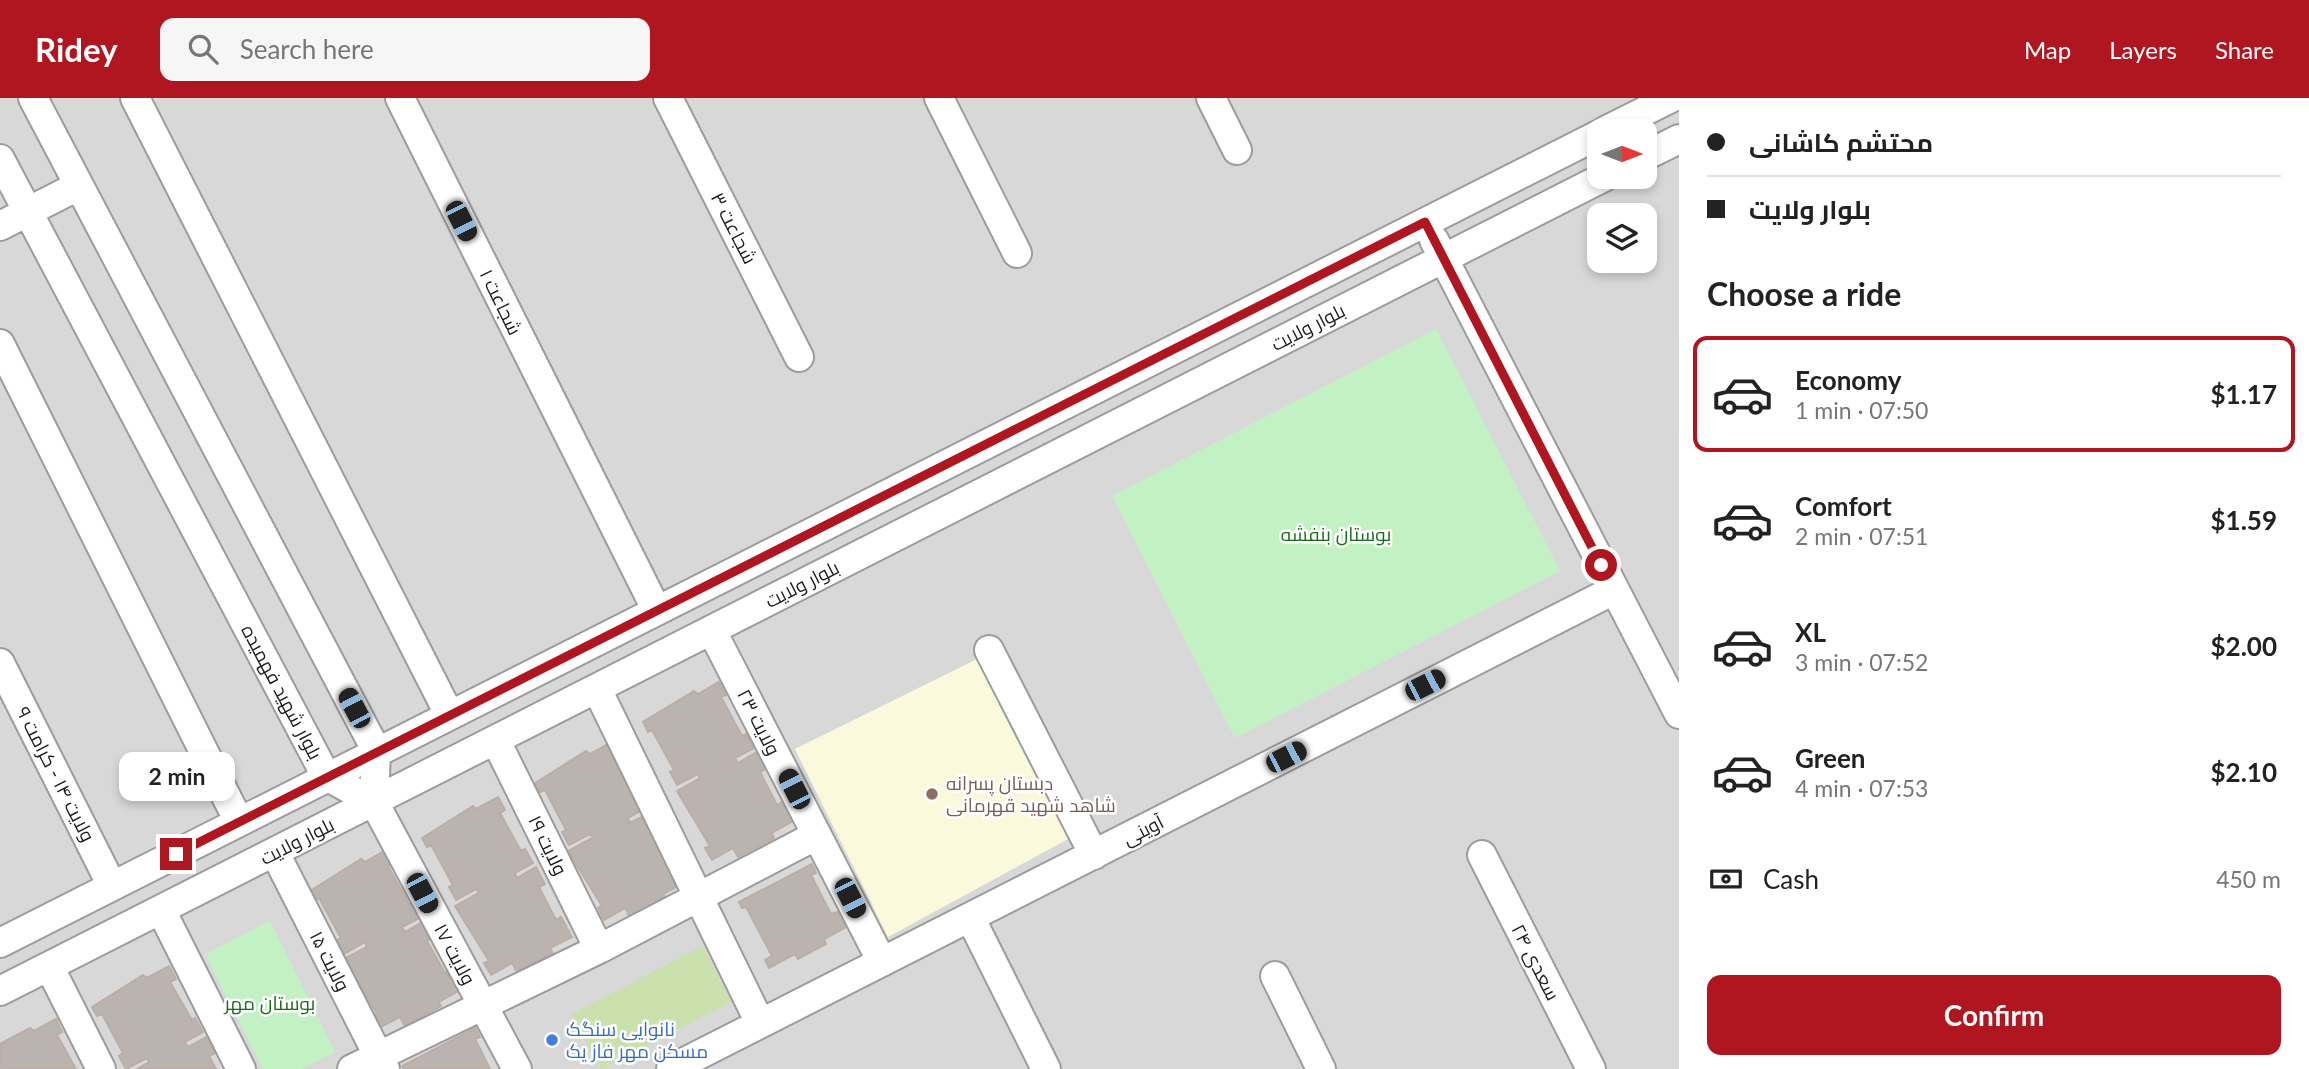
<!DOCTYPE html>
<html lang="en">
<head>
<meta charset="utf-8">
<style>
	:root { --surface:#fff; --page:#f6f6f6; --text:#222; --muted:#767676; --line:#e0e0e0; --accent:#b01620 }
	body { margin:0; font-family:Lato,Cairo,sans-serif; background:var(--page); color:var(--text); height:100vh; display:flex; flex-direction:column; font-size:26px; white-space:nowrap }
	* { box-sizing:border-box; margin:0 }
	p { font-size:23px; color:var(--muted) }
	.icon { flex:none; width:38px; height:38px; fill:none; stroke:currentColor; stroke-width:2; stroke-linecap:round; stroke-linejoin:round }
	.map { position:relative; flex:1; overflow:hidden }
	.panel { display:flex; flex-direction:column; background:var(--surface); width:630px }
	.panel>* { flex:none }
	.banner { display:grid; align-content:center; height:154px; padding:0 28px; background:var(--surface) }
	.needle { width:46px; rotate:90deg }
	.tools { position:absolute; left:1587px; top:21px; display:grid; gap:14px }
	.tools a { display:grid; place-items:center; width:70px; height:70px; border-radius:14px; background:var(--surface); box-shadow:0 4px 10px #0003; font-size:35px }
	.end { position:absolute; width:32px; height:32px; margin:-16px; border:9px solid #b01620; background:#fff; box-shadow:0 0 0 4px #fff }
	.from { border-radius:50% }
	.bubble { position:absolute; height:49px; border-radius:14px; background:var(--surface); box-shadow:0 4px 10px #0003; font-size:23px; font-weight:700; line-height:49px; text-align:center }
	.car { position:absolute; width:21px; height:42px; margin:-21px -10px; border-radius:9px; box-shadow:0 0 5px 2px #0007; background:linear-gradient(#222 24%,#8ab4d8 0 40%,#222 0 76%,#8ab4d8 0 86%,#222 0) }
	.banner b { display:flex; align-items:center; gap:24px; height:66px; font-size:26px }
	.banner b+b { border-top:2px solid var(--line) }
	.banner i { width:18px; height:18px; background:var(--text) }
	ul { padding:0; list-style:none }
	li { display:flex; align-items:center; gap:21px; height:116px; margin:0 14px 10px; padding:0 14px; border:4px solid transparent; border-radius:14px }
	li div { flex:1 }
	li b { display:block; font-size:26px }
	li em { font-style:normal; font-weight:700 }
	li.selected { border-color:var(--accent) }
	li>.icon { width:63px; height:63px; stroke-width:1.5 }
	h2 { padding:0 28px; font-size:32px; line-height:84px }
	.pay { display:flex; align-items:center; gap:18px; height:77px; padding:0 28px; font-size:26px }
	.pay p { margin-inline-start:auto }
	.primary-button { display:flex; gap:14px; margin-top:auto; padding:14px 28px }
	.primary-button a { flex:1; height:80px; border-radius:14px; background:var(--accent); color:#fff; font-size:28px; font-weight:700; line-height:80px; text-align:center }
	header { display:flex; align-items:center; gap:42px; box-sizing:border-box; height:98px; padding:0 35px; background:var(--accent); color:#fff }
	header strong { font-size:33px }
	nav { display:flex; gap:38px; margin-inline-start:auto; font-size:24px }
	.search { width:490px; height:63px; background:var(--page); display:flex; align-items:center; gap:18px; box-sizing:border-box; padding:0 24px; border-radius:14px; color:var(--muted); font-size:26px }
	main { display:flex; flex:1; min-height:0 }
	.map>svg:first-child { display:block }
	.residential { fill:#d9d8d8; fill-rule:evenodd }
	.education { fill:#fbf9dc }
	.grass { fill:#cae1ad }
	.park { fill:#c2f2c3 }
	.building { fill:#bbb3af; stroke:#bbaea6; stroke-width:2 }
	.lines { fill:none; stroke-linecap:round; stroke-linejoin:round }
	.minor-casing { stroke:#9c9c9c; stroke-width:32 }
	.minor { stroke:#fff; stroke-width:28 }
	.route { stroke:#b01620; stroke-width:9 }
	.education-dot { fill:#8d6e63; stroke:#fff; stroke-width:2.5 }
	.shop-dot { fill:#3f7fe0; stroke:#fff; stroke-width:2.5 }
	.labels { text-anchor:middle; stroke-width:5; stroke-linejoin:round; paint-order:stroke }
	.street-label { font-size:19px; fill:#1b1b1b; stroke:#fff }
	.park-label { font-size:19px; fill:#176b19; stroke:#fff }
	.education-label { font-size:19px; fill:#785e54; stroke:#fff; text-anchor:start }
	.shop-label { font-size:19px; fill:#366cbe; stroke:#fff; text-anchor:start }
</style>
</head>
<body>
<header>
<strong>Ridey</strong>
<div class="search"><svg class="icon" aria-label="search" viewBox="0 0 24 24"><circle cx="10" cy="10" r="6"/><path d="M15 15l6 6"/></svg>Search here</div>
<nav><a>Map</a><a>Layers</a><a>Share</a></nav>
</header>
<main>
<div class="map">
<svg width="1679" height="971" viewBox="0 0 1679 971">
	<rect width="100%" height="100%" fill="#ece8e2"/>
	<path class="residential" d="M 0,0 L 1679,0 L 1679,971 L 0,971 ZM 1600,33 L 1645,33 L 1645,79 L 1600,79 ZM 1600,117 L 1645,117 L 1645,163 L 1600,163 Z"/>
	<path class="education" d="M 979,560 L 1070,740 L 888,839 L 795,651 Z"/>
	<path class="grass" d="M 702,848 L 731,904 L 601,971 L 572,916 Z"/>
	<path class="park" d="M 1436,231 L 1560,473 L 1235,640 L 1112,398 Z
		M 270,823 L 335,954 L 301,971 L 263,971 L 205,856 Z"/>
	<path class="building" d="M 719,584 L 726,597 L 721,599 L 742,638 L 746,636 L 754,650 L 735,660 L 738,665 L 757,654 L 766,671 L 760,674 L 777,707 L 782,704 L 793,723 L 772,735 L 774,740 L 738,759 L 733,750 L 712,762 L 705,750 L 710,748 L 677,693 L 700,680 L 698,676 L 677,687 L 670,674 L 674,672 L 652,632 L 648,634 L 643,624 L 694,593 L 698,596 Z
		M 611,644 L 619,657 L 613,660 L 634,698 L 646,710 L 628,720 L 630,725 L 649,715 L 685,784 L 663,796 L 666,800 L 630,819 L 625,810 L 604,822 L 598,810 L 602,808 L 568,753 L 592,740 L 590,736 L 569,747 L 562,734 L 566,732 L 545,692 L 540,694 L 535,685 L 586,653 L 590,656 Z
		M 498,699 L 505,712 L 500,715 L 521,753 L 525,751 L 533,765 L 515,775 L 517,780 L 536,769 L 545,786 L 539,789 L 556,822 L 561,819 L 572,839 L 550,850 L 553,855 L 517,874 L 512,865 L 491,877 L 484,865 L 489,863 L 455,808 L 479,795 L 476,791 L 456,802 L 449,789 L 453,787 L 431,747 L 427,749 L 422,740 L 473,708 L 476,711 Z
		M 386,752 L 393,765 L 388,768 L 409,806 L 413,804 L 421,819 L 402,829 L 405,834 L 424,823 L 433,839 L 427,843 L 445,875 L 450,872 L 460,892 L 439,904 L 441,908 L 405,928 L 400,919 L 379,930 L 372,918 L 377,916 L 344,861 L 367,849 L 365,844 L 344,856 L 337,842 L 341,840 L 319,800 L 315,803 L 310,793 L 361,761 L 365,764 Z
		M 812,766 L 816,775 L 811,777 L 831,816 L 838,814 L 846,829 L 824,841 L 826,846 L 798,861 L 795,856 L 769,870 L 765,862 L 772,858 L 746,809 L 742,810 L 739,804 Z
		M 169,868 L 176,881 L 170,884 L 192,922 L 195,920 L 203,934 L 185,944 L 188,949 L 206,939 L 215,955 L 209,958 L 216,971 L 137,971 L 149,964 L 147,960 L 126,971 L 119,958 L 123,955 L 102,916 L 97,918 L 92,909 L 143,877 L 147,880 Z
		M 56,921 L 62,934 L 57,937 L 76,971 L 0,971 L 0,946 L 30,930 L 34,933 Z
		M 475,930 L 480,939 L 475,941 L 490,971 L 404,971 L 402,968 Z"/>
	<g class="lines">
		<defs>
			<path id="minor" d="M 33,0 L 376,652 L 374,704
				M 135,0 L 449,616
				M 400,0 L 657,513
				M 668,0 L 799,259
				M 939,0 L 1017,155
				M 1211,0 L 1237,52
				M 1605,33 L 1671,0
				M 1645,58 L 1679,41
				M 0,61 L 326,678 L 374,704
				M 0,128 L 78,88
				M 1434,142 L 1679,616
				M 0,246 L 239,724
				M 712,533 L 882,864
				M 989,552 L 1094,757
				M 0,565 L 112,788
				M 597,591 L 760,925
				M 496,643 L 599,851
				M 374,704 L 517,971
				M 275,755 L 385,971
				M 1482,757 L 1591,971
				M 161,812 L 241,971
				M 970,819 L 1046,971
				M 0,845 L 1600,36
				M 49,868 L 101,971
				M 1275,878 L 1321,971
				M 0,893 L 1604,79
				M 352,971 L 599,851 L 817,737
				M 671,971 L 1614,492"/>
		</defs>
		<use href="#minor" class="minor-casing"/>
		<use href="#minor" class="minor"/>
	</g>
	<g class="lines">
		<path class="route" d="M 176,756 L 1425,124 L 1601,467"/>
	</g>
	<circle class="education-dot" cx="932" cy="696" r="7"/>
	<circle class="shop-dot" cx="552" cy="942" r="7"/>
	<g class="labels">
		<g class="street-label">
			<text transform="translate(734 130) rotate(63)" y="7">شجاعت ۳</text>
			<text transform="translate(501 204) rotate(64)" y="7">شجاعت ۱</text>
			<text transform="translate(1308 229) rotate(-27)" y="7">بلوار ولایت</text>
			<text transform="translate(802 486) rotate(-27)" y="7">بلوار ولایت</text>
			<text transform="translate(282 594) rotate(62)" y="7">بلوار شهید فهمیده</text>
			<text transform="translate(759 624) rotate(63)" y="7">ولایت ۲۳</text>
			<text transform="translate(56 676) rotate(63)" y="7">ولایت ۱۴ - کرامت ۹</text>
			<text transform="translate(1143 732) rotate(-27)" y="7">آوینی</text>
			<text transform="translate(297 743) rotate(-27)" y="7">بلوار ولایت</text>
			<text transform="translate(548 747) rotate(64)" y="7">ولایت ۱۹</text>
			<text transform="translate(455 856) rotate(62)" y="7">ولایت ۱۷</text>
			<text transform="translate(330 863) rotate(63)" y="7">ولایت ۱۵</text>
			<text transform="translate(1536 864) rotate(63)" y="7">سعدی ۲۴</text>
		</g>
		<g class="park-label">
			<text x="1336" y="443">بوستان بنفشه</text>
			<text x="270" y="912">بوستان مهر</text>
		</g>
		<g class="education-label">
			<text x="946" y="692">دبستان پسرانه<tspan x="946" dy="22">شاهد شهید قهرمانی</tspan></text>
		</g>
		<g class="shop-label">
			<text x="566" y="938">نانوایی سنگک<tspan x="566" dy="22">مسکن مهر فاز یک</tspan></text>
		</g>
	</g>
</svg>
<div class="tools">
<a><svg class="needle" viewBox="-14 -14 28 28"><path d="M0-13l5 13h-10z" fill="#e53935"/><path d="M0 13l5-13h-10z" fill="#767676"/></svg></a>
<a><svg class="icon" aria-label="layers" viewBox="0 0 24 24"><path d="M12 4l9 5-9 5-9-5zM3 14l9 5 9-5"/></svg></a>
</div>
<i class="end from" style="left:1601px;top:467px"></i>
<i class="end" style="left:176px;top:756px"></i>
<div class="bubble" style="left:119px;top:654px;width:116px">2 min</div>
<i class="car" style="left:461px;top:123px;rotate:153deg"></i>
<i class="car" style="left:1425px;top:587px;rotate:63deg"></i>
<i class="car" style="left:354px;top:610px;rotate:332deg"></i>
<i class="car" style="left:1286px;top:659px;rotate:63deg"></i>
<i class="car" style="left:794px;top:691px;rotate:333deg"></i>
<i class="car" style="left:422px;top:795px;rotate:152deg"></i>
<i class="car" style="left:850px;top:800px;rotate:153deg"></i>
</div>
<section class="panel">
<div class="banner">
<b><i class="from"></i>محتشم کاشانی</b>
<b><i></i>بلوار ولایت</b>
</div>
<h2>Choose a ride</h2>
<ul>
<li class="selected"><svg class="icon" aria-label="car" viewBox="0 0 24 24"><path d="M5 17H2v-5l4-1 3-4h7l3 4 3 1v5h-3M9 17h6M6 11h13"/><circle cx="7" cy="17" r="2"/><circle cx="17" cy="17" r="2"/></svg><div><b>Economy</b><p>1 min · 07:50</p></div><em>$1.17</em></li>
<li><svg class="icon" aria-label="car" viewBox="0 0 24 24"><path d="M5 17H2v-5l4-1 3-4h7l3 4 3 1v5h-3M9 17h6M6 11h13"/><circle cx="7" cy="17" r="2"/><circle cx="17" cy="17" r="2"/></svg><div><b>Comfort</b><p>2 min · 07:51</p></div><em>$1.59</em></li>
<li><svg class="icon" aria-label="car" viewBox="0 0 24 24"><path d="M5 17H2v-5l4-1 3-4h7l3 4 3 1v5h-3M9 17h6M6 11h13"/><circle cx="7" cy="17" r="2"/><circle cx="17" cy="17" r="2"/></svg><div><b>XL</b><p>3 min · 07:52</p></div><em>$2.00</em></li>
<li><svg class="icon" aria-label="car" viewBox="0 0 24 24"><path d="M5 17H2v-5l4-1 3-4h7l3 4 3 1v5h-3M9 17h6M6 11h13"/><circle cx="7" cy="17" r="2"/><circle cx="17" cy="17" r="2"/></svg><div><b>Green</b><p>4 min · 07:53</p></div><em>$2.10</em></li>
</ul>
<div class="pay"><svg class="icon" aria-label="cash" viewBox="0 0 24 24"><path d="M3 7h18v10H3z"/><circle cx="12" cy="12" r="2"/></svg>Cash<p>450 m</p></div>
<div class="primary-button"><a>Confirm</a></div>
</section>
</main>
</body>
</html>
